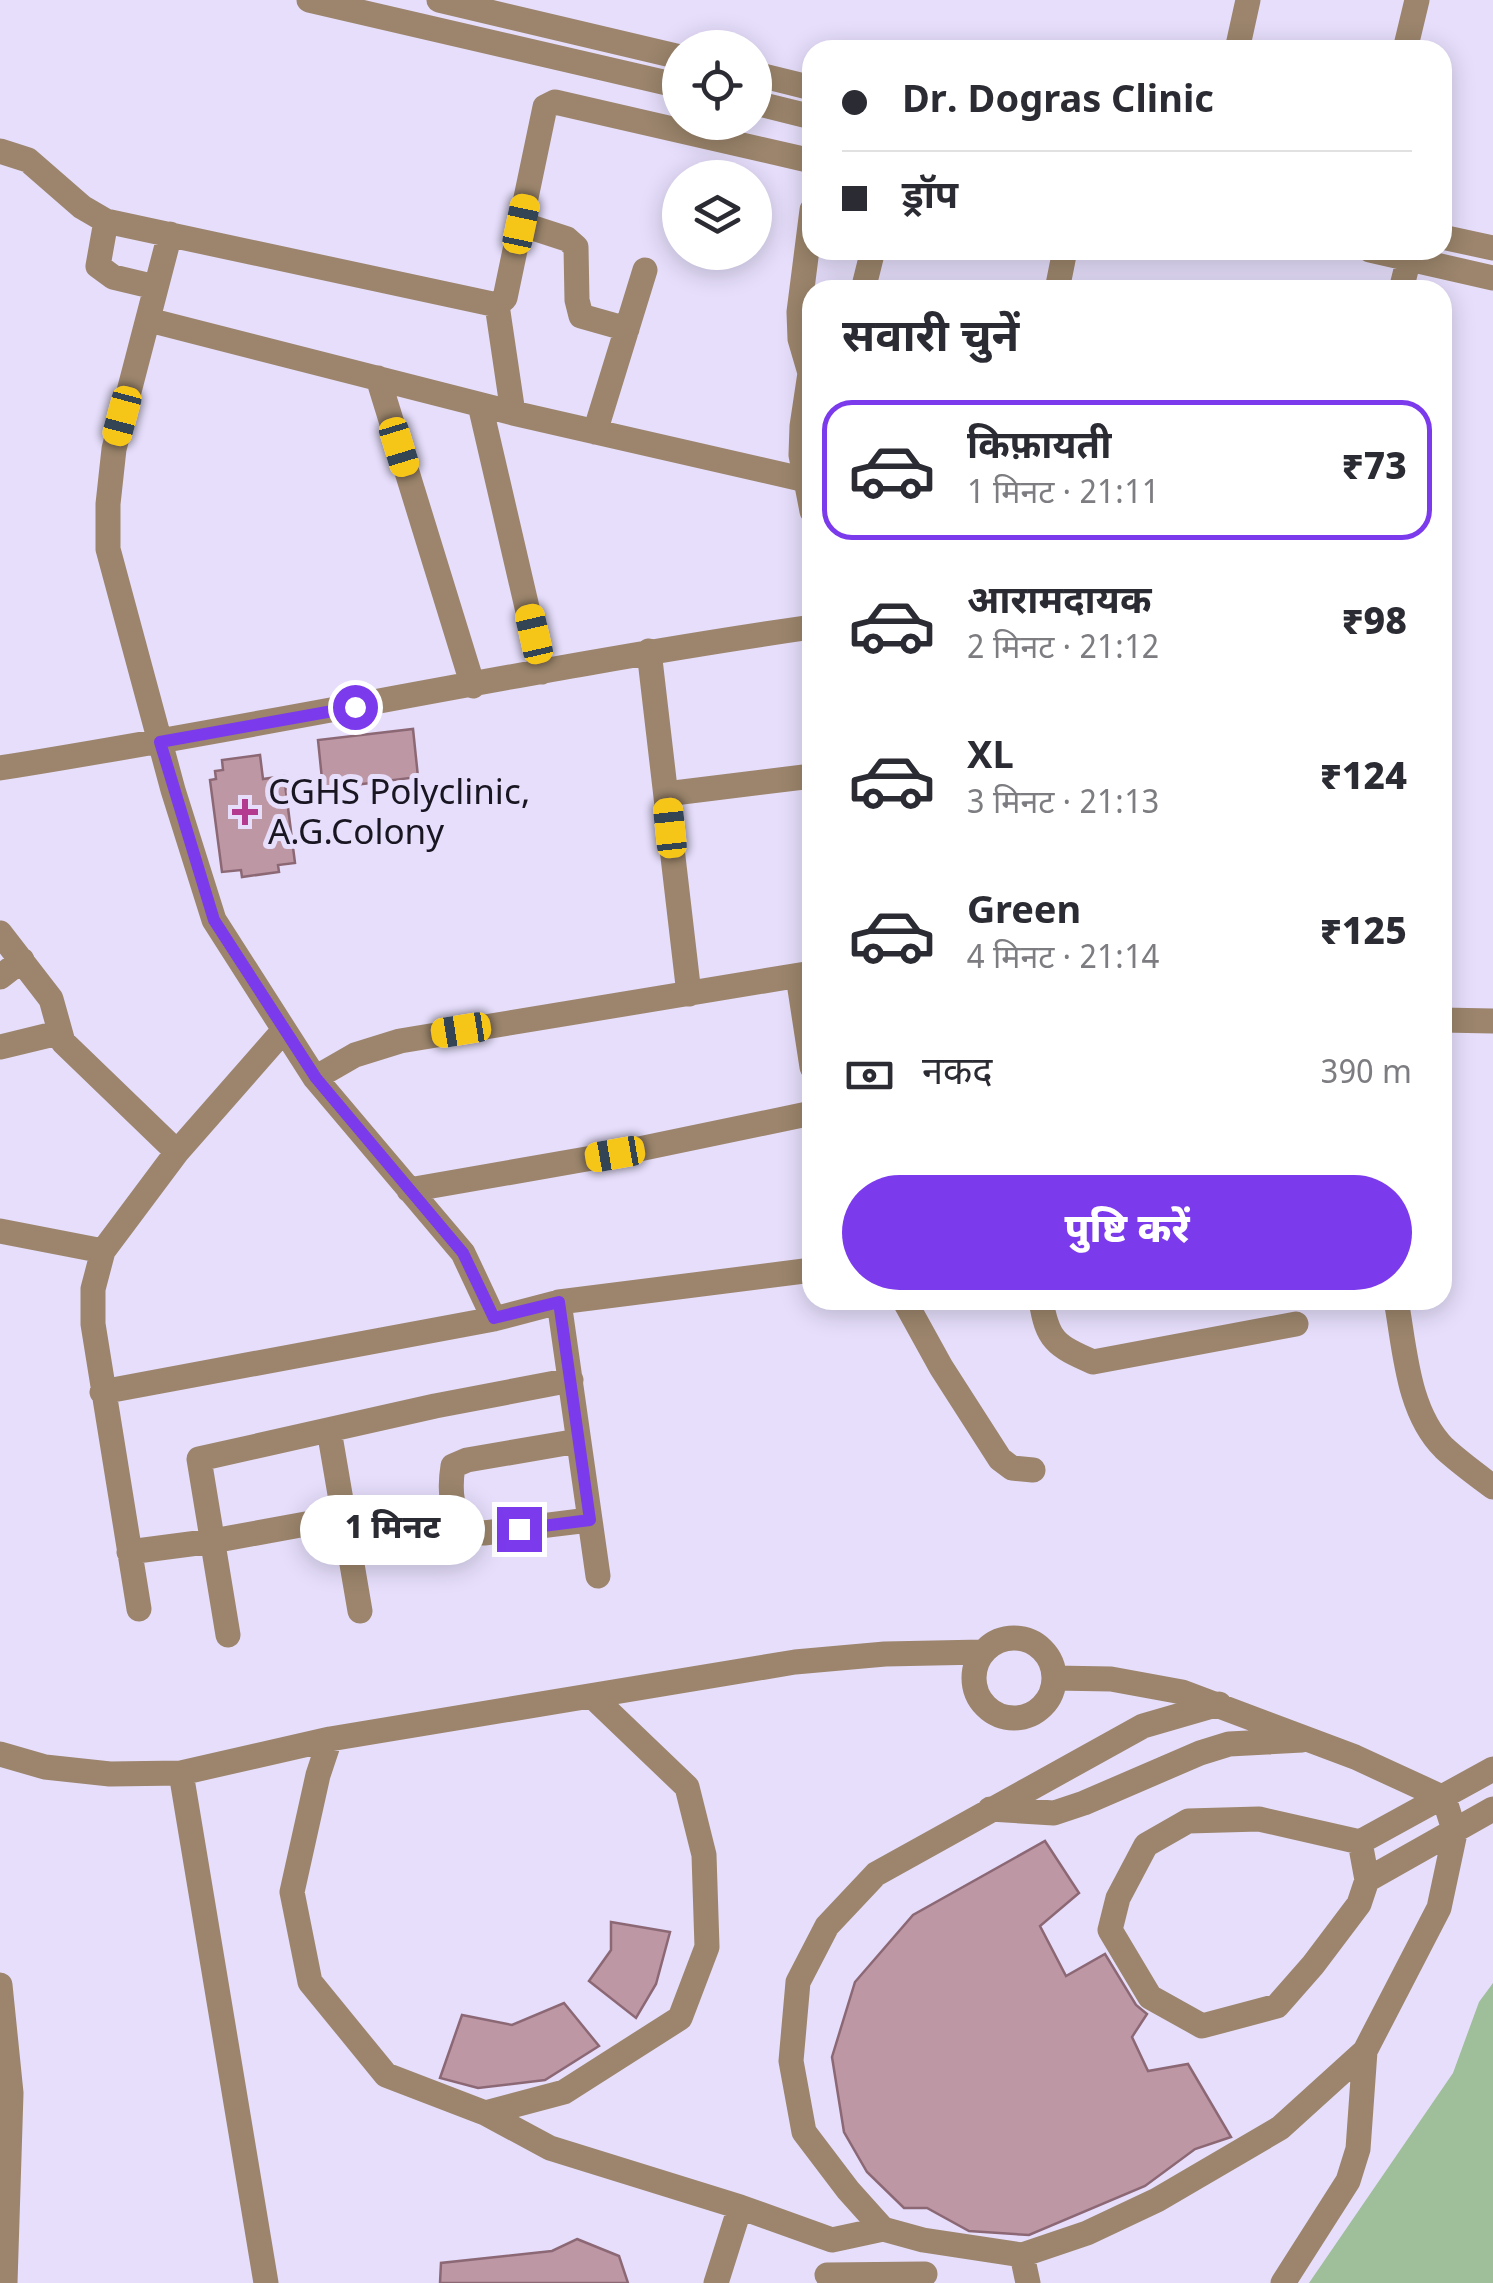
<!DOCTYPE html>
<html lang="hi">
<head>
<meta charset="utf-8">
<style>
	:root { --surface:#fff; --page:#f2f2f3; --text:#2b2b33; --muted:#7c7c81; --line:#e1e1e2; --accent:#7c3aed }
	body { margin:0; font-family:Georgia,"Noto Sans Devanagari",serif; background:var(--page); color:var(--text); height:100vh; display:flex; flex-direction:column; font-size:38px; white-space:nowrap }
	* { box-sizing:border-box; margin:0 }
	p { font-size:32px; color:var(--muted) }
	.icon { flex:none; width:55px; height:55px; fill:none; stroke:currentColor; stroke-width:2; stroke-linecap:round; stroke-linejoin:round }
	.map { position:relative; flex:1; overflow:hidden }
	.details { position:absolute; left:802px; top:280px; width:650px; height:1030px; display:flex; flex-direction:column; background:var(--surface); border-radius:30px; box-shadow:0 5px 25px #0003 }
	.details>* { flex:none }
	.top-card { position:absolute; left:802px; top:40px; width:650px; height:220px; border-radius:30px; box-shadow:0 5px 25px #0003; display:grid; align-content:center; height:220px; padding:0 40px; background:var(--surface) }
	.fabs { position:absolute; left:662px; top:30px; display:grid; gap:20px }
	.fabs a { display:grid; place-items:center; width:110px; height:110px; border-radius:50%; background:var(--surface); box-shadow:0 5px 25px #0003; font-size:50px }
	.end { position:absolute; width:45px; height:45px; margin:-22px; border:12px solid #7c3aed; background:#fff; box-shadow:0 0 0 5px #fff }
	.from { border-radius:50% }
	.bubble { position:absolute; height:70px; border-radius:35px; background:var(--surface); box-shadow:0 5px 25px #0003; font-size:32px; font-weight:800; line-height:70px; text-align:center }
	.car { position:absolute; width:30px; height:60px; margin:-30px -15px; border-radius:12px; box-shadow:0 0 8px 2px #0007; background:linear-gradient(#f5c518 24%,#345 0 40%,#f5c518 0 76%,#345 0 86%,#f5c518 0) }
	.top-card b { display:flex; align-items:center; gap:35px; height:95px; font-size:38px }
	.top-card b+b { border-top:2px solid var(--line) }
	.top-card i { width:25px; height:25px; background:var(--text) }
	ul { padding:0; list-style:none }
	li { display:flex; align-items:center; gap:30px; height:140px; margin:0 20px 15px; padding:0 20px; border:5px solid transparent; border-radius:30px }
	li div { flex:1 }
	li b { display:block; font-size:38px }
	li em { font-style:normal; font-weight:800 }
	li.active { border-color:var(--accent) }
	li>.icon { width:90px; height:90px; stroke-width:1.5 }
	h2 { padding:0 40px; font-size:45px; line-height:120px }
	.pay { display:flex; align-items:center; gap:25px; height:110px; padding:0 40px; font-size:38px }
	.pay p { margin-inline-start:auto }
	.cta { display:flex; gap:20px; margin-top:auto; padding:20px 40px }
	.cta a { flex:1; height:115px; border-radius:60px; background:var(--accent); color:#fff; font-size:40px; font-weight:800; line-height:115px; text-align:center }
	.map>svg:first-child { display:block }
	.green { fill:#9ebf9a }
	.building { fill:#be97a5; stroke:#8c6875; stroke-width:2.5 }
	.lines { fill:none; stroke-linecap:round; stroke-linejoin:round }
	.minor { stroke:#9c856c; stroke-width:25 }
	.route { stroke:#7c3aed; stroke-width:12 }
	.poi-dot { fill:#b33a8e; stroke:#e6defb; stroke-width:4 }
	.labels { text-anchor:middle; stroke-width:10; stroke-linejoin:round; paint-order:stroke }
	.poi-label { font-size:35px; fill:#191622; stroke:#e6defb; text-anchor:start }
</style>
</head>
<body>
<div class="map">
<svg width="1493" height="2283" viewBox="0 0 1493 2283">
	<rect width="100%" height="100%" fill="#e6defb"/>
	<path class="green" d="M 1493,1983 L 1493,2283 L 1309,2283 L 1453,2073 L 1479,2002 Z"/>
	<path class="building" d="M 413,729 L 418,777 L 323,789 L 318,740 Z
		M 260,755 L 263,779 L 284,776 L 295,863 L 278,865 L 279,872 L 242,877 L 241,870 L 222,872 L 210,780 L 216,779 L 215,771 L 223,770 L 222,760 Z
		M 1045,1841 L 1079,1893 L 1040,1926 L 1066,1976 L 1105,1954 L 1136,2005 L 1147,2014 L 1132,2037 L 1148,2071 L 1188,2064 L 1231,2137 L 1195,2149 L 1145,2186 L 1029,2235 L 969,2231 L 927,2208 L 904,2208 L 867,2172 L 844,2132 L 832,2057 L 855,1982 L 913,1915 Z
		M 611,1922 L 670,1932 L 656,1984 L 636,2018 L 589,1981 L 611,1950 Z
		M 564,2003 L 599,2046 L 545,2080 L 478,2088 L 440,2078 L 462,2015 L 512,2025 Z
		M 577,2239 L 619,2256 L 628,2283 L 440,2283 L 441,2263 L 552,2251 Z"/>
	<g class="lines">
		<path class="minor" d="M 309,0 L 680,86
			M 439,0 L 680,57
			M 1237,50 L 1248,0
			M 1405,50 L 1417,0
			M 755,74 L 812,88
			M 755,103 L 812,117
			M 0,151 L 28,160 L 82,207 L 106,221 L 497,305 L 505,298 L 545,107 L 555,102 L 812,161
			M 106,221 L 98,266 L 113,277 L 155,287
			M 521,224 L 567,239 L 576,247 L 577,300 L 581,316 L 627,329
			M 170,234 L 114,449 L 108,504 L 108,549 L 173,790 L 214,920 L 315,1078 L 463,1253 L 494,1319
			M 1442,237 L 1493,248
			M 1370,250 L 1493,278
			M 863,290 L 873,250
			M 1057,290 L 1065,250
			M 1401,290 L 1411,250
			M 497,305 L 513,413
			M 149,320 L 513,413 L 806,480 L 812,511
			M 378,378 L 473,686
			M 480,405 L 542,672
			M 595,432 L 645,270
			M 806,480 L 801,455 L 802,426 L 810,373 L 800,339 L 799,312 L 812,210
			M 649,651 L 689,994
			M 0,768 C 272,725 541,666 812,627
			M 666,794 L 812,776
			M 0,933 L 51,999 L 63,1042 L 177,1152
			M 798,976 L 812,1067
			M 0,977 L 22,960
			M 1442,1020 L 1493,1021
			M 0,1047 L 58,1033
			M 315,1078 L 355,1055 L 400,1041 L 812,973
			M 409,1190 L 615,1154 L 812,1113
			M 0,1231 L 103,1251 L 177,1152 L 284,1030
			M 103,1251 L 93,1289 L 93,1324 L 139,1609
			M 904,1300 L 941,1367 L 1000,1459 L 1012,1468 L 1033,1470
			M 1041,1300 C 1047,1340 1056,1346 1093,1362 L 1296,1324
			M 1396,1300 C 1405,1348 1407,1411 1444,1448 C 1459,1462 1477,1475 1493,1487
			M 559,1302 L 598,1576
			M 102,1392 L 494,1319 L 559,1302 L 812,1270
			M 329,1430 L 360,1611
			M 578,1441 L 467,1460 L 453,1466 C 449,1491 451,1512 467,1531 L 484,1533 L 589,1520
			M 129,1552 L 213,1541 L 344,1517
			M 228,1635 L 199,1459 L 435,1406 L 571,1380
			M974 1678a40 40 0 1 1 80 0a40 40 0 1 1-80 0Z
			M 1054,1678 L 1111,1679 L 1182,1692 L 1355,1757 L 1444,1798 L 1455,1833 L 1439,1908 L 1365,2051 L 1280,2128 L 1157,2200 L 1087,2233 L 1022,2255 L 923,2240 L 883,2229 L 848,2190 L 804,2132 L 791,2061 L 798,1982 L 827,1926 L 876,1874 L 1143,1726 L 1219,1704
			M 330,1739 L 318,1775 L 292,1892 L 310,1982 L 386,2075 L 485,2113 L 564,2092 L 680,2018 L 707,1947 L 704,1855 L 687,1787 L 592,1696
			M 0,1754 L 45,1767 L 110,1774 L 181,1773 L 330,1739 L 795,1662 L 885,1654 L 983,1652
			M 181,1773 L 266,2283
			M 990,1809 L 1054,1813 L 1084,1803 L 1200,1753 L 1229,1744 L 1302,1740
			M 1360,1842 L 1367,1880 L 1359,1904 L 1313,1965 L 1277,2006 L 1202,2026 L 1150,1997 L 1110,1930 L 1118,1898 L 1146,1845 L 1188,1821 L 1259,1819 L 1360,1842 L 1493,1769
			M 1367,1880 L 1493,1809
			M 0,1985 L 11,2093 L 5,2283
			M 485,2113 L 550,2148 L 740,2207 L 832,2240 L 883,2229
			M 1022,2255 L 1028,2283
			M 827,2275 L 925,2274
			M 716,2283 L 740,2207
			M 1283,2283 L 1348,2181 L 1358,2149 L 1365,2051"/>
	</g>
	<g class="lines">
		<path class="route" d="M 355,707 L 160,742 L 214,920 L 316,1078 L 463,1253 L 494,1318 L 559,1302 L 590,1520 L 519,1529"/>
	</g>
	<path class="poi-dot" d="M240 797h10v10h10v10h-10v10h-10v-10h-10v-10h10z"/>
	<g class="labels">
		<g class="poi-label">
			<text x="268" y="804">CGHS Polyclinic,<tspan x="268" dy="40">A.G.Colony</tspan></text>
		</g>
	</g>
</svg>
<div class="fabs">
<a><svg class="icon" aria-label="locate" viewBox="0 0 24 24"><circle cx="12" cy="12" r="6"/><path d="M12 2v4M12 18v4M2 12h4M18 12h4"/></svg></a>
<a><svg class="icon" aria-label="layers" viewBox="0 0 24 24"><path d="M12 4l9 5-9 5-9-5zM3 14l9 5 9-5"/></svg></a>
</div>
<i class="end from" style="left:355px;top:707px"></i>
<i class="end" style="left:519px;top:1529px"></i>
<div class="bubble" style="left:300px;top:1495px;width:185px">1 मिनट</div>
<i class="car" style="left:521px;top:224px;rotate:12deg"></i>
<i class="car" style="left:122px;top:416px;rotate:195deg"></i>
<i class="car" style="left:399px;top:447px;rotate:163deg"></i>
<i class="car" style="left:534px;top:634px;rotate:347deg"></i>
<i class="car" style="left:670px;top:828px;rotate:354deg"></i>
<i class="car" style="left:461px;top:1030px;rotate:261deg"></i>
<i class="car" style="left:615px;top:1154px;rotate:260deg"></i>
<div class="top-card">
<b><i class="from"></i>Dr. Dogras Clinic</b>
<b><i></i>ड्रॉप</b>
</div>
<section class="details">
<h2>सवारी चुनें</h2>
<ul>
<li class="active"><svg class="icon" aria-label="car" viewBox="0 0 24 24"><path d="M5 17H2v-5l4-1 3-4h7l3 4 3 1v5h-3M9 17h6M6 11h13"/><circle cx="7" cy="17" r="2"/><circle cx="17" cy="17" r="2"/></svg><div><b>किफ़ायती</b><p>1 मिनट · 21:11</p></div><em>₹73</em></li>
<li><svg class="icon" aria-label="car" viewBox="0 0 24 24"><path d="M5 17H2v-5l4-1 3-4h7l3 4 3 1v5h-3M9 17h6M6 11h13"/><circle cx="7" cy="17" r="2"/><circle cx="17" cy="17" r="2"/></svg><div><b>आरामदायक</b><p>2 मिनट · 21:12</p></div><em>₹98</em></li>
<li><svg class="icon" aria-label="car" viewBox="0 0 24 24"><path d="M5 17H2v-5l4-1 3-4h7l3 4 3 1v5h-3M9 17h6M6 11h13"/><circle cx="7" cy="17" r="2"/><circle cx="17" cy="17" r="2"/></svg><div><b>XL</b><p>3 मिनट · 21:13</p></div><em>₹124</em></li>
<li><svg class="icon" aria-label="car" viewBox="0 0 24 24"><path d="M5 17H2v-5l4-1 3-4h7l3 4 3 1v5h-3M9 17h6M6 11h13"/><circle cx="7" cy="17" r="2"/><circle cx="17" cy="17" r="2"/></svg><div><b>Green</b><p>4 मिनट · 21:14</p></div><em>₹125</em></li>
</ul>
<div class="pay"><svg class="icon" aria-label="cash" viewBox="0 0 24 24"><path d="M3 7h18v10H3z"/><circle cx="12" cy="12" r="2"/></svg>नकद<p>390 m</p></div>
<div class="cta"><a>पुष्टि करें</a></div>
</section>
</div>
</body>
</html>
